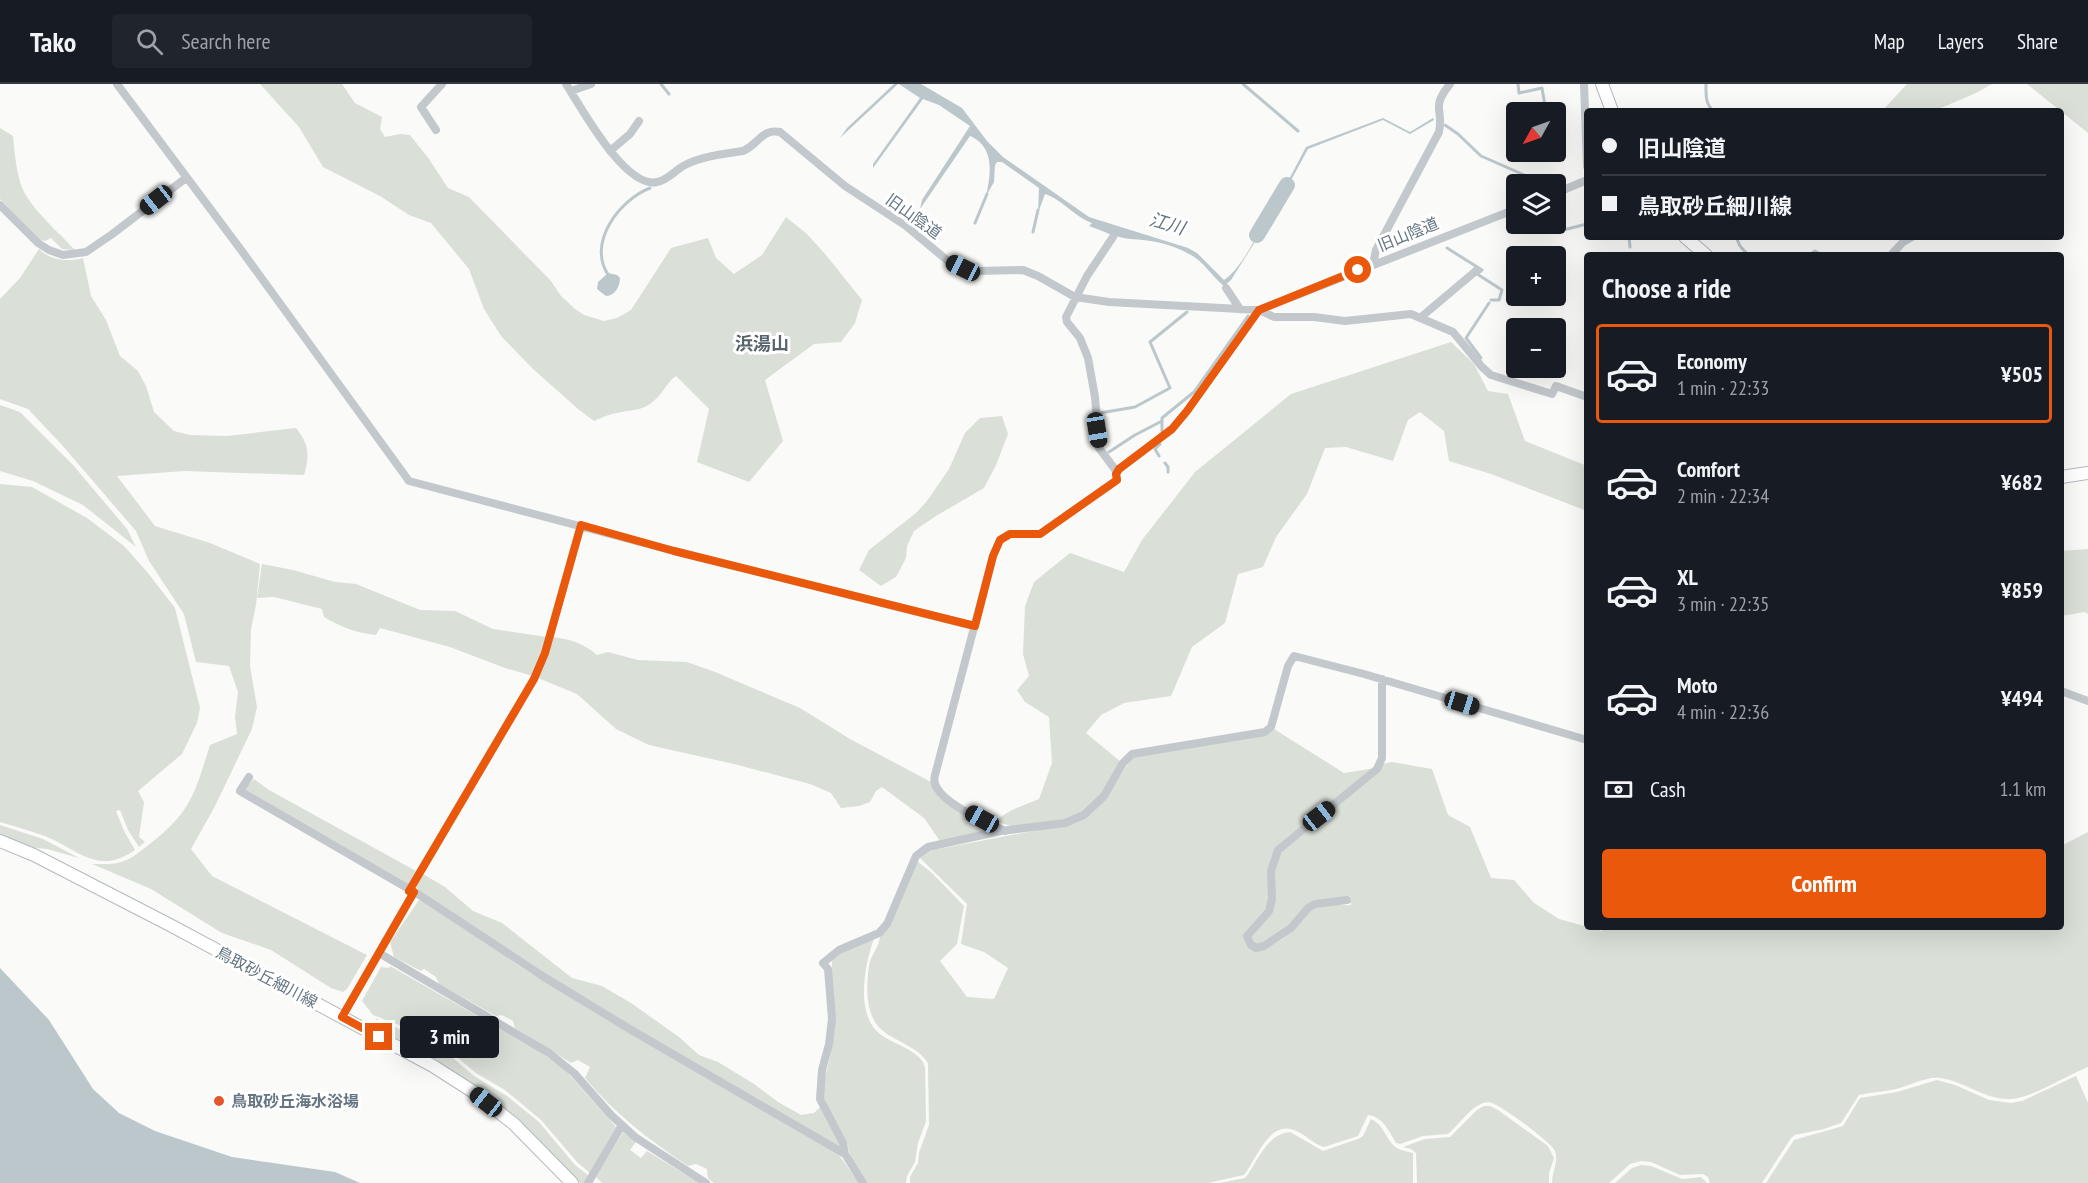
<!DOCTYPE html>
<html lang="en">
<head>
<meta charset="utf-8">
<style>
	:root { --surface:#171b24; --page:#20242c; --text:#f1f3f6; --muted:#9ea1a6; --line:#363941; --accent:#ea580c }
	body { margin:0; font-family:"PT Sans Narrow","Noto Sans JP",sans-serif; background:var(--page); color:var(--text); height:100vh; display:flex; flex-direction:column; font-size:22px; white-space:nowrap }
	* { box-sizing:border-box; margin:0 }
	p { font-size:20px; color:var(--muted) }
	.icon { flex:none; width:33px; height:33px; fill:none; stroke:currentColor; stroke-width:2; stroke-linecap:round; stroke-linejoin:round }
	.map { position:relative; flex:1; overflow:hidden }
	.side { position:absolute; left:1584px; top:168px; width:480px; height:678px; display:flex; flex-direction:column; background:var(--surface); border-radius:6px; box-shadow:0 6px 24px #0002 }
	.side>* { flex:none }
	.hud { position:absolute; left:1584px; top:24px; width:480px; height:132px; border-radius:6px; box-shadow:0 6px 24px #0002; display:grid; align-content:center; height:132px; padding:0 18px; background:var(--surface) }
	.needle { width:39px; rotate:230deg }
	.buttons { position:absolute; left:1506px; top:18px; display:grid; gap:12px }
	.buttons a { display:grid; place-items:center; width:60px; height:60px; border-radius:6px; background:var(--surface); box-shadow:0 6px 24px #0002; font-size:30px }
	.end { position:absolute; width:27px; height:27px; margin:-14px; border:8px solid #ea580c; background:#fff; box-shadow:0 0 0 3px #fff }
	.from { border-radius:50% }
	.bubble { position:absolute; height:42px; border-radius:6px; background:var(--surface); box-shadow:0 6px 24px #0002; font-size:20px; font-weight:800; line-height:42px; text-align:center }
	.car { position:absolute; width:18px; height:36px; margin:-18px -9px; border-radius:8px; box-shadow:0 0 4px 2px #0007; background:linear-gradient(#222 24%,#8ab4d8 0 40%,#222 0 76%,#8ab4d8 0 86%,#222 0) }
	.hud b { display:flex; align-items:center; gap:21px; height:57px; font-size:22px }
	.hud b+b { border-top:2px solid var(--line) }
	.hud i { width:15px; height:15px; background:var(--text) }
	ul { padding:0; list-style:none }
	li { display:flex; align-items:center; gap:18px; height:99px; margin:0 12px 9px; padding:0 6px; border:3px solid transparent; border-radius:6px }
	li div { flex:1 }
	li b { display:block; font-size:22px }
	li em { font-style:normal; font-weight:800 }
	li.on { border-color:var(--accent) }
	li>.icon { width:54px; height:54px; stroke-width:1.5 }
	h2 { padding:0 18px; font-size:27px; line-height:72px }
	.pay { display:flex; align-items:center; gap:15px; height:66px; padding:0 18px; font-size:22px }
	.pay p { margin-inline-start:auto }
	.action { display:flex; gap:12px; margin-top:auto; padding:12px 18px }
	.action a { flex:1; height:69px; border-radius:6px; background:var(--accent); color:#fff; font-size:24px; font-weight:800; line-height:69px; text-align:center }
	header { display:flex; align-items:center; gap:36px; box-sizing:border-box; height:84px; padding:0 30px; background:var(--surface); border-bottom:2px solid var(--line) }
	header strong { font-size:28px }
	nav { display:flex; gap:33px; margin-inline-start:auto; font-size:21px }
	.search { width:420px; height:54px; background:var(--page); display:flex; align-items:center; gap:15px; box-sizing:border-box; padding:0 21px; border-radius:6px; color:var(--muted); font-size:22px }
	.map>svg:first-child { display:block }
	.green { fill:#dadfd7 }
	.water { fill:#bbc7cb }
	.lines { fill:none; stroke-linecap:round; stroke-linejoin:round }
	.stream { stroke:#bbc7cb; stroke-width:3 }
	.river { stroke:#bbc7cb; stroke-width:16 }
	.secondary-casing { stroke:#b3babf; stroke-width:14 }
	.street { stroke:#c3c8cc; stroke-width:8 }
	.secondary { stroke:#fff; stroke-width:12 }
	.route { stroke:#ea580c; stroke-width:8 }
	.poi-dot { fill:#e4572e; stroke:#fff; stroke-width:2 }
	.labels { text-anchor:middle; stroke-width:6; stroke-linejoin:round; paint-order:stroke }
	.street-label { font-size:16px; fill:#657683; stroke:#fff }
	.poi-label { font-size:16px; font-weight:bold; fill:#657683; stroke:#fff; text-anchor:start }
	.water-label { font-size:18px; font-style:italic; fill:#60757c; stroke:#fff }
	.neighbourhood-label { font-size:18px; font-weight:bold; fill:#57646e; stroke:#fff }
</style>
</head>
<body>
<header>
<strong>Tako</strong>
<div class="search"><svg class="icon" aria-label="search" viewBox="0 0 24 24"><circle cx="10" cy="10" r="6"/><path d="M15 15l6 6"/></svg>Search here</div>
<nav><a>Map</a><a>Layers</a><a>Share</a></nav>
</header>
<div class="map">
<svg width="2088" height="1099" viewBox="0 0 2088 1099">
	<rect width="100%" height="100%" fill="#fafaf8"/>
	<path class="green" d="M 260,0 L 342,0 L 355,19 L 382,33 L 380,45 L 385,53 L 400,50 L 410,51 L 429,75 L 448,104 L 469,113 L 551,197 L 561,212 L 575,225 L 584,231 L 604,237 L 617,234 L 631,226 L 671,164 L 708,154 L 716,174 L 734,190 L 762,171 L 786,133 L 807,150 L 826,171 L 862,216 L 855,239 L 841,258 L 814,260 L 765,296 L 783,357 L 749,398 L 697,378 L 709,325 L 676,292 C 666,299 663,311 650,320 C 640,327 628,326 617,329 C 609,330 601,334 594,337 L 578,325 L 532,284 L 501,252 L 484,225 L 469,185 L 431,139 L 409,131 L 380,112 L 323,83 L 299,43 Z
		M 1907,0 L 1992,0 L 1976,9 L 1934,27 L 1882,27 Z
		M 2027,0 L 2088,0 L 2088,49 Z
		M 0,44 L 13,52 C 15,71 16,91 24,108 C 34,127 60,150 75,166 L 62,165 L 51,154 L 45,157 L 40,156 L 0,115 Z
		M 39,165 C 51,177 68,178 83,174 L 91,212 L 106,236 L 120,272 L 138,287 L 146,302 L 154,328 L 174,347 L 190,351 L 227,352 L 296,344 C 309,360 310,371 304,391 L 184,387 L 117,392 L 155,442 L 210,459 L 260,480 L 256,521 L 251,545 L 250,582 L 257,623 L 252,645 L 214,724 L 191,765 L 212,792 L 367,871 L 347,905 L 343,908 L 331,904 L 271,866 L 222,849 L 151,805 L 92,780 C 123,781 127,778 151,759 C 192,727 195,708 210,661 L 237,650 L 235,633 L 238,608 L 229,582 L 196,578 L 184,530 L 149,477 L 136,447 L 62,361 L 28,325 L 0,315 L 0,215 L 20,194 Z
		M 1451,258 L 1474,280 L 1488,307 L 1508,310 L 1525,357 L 1587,382 L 1587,427 L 1491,390 L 1449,377 L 1444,347 L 1420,328 L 1408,336 L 1393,377 L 1346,363 L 1325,364 L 1307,410 L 1276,453 L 1263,483 L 1238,490 L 1225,539 L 1192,563 L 1171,612 L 1124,619 L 1101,631 L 1086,649 L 1121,678 L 1104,707 L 1083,728 L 1067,735 L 1011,742 L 994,737 L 1012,726 L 1039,715 L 1052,679 L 1049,633 L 1025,618 L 1017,606 L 1029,592 L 1023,570 L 1025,522 L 1034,498 L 1070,469 L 1124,488 L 1142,456 L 1195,388 L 1291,310 Z
		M 0,321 L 20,328 L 73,381 L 127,445 L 136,463 L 83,421 L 33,397 L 0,387 Z
		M 1002,332 L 1008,350 L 996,381 L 984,404 L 936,432 L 914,447 L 907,462 L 906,474 L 896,493 L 881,502 L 859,486 L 869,466 L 916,429 L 927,417 L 949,385 L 965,349 L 980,334 Z
		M 0,400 L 32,403 L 87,434 L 124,462 L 148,489 L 175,524 L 200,624 L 197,639 L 182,670 L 138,707 L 144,718 L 139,753 L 145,758 L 139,763 L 128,746 L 120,726 L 116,727 L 124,747 L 135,766 C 98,792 79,766 45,752 C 30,747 15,742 0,738 Z
		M 2088,465 L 2088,530 L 2085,528 L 2061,532 L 2061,467 Z
		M 262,480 L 293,486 L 335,498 L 356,500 L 420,526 L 455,527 L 493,545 L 547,553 L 533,592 L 505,584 L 450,563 L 380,544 L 376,551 C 356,549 341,543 324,533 L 322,525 L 274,513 L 257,514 Z
		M 552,553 C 570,555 583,559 597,571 L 608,568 L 638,576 L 687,578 L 715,588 L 800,624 L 850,655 L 931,698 L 932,701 L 999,746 L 940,757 L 924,734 L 882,703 L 876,707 L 870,718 L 859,722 L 841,724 L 831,709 L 810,700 L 734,680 L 649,661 L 616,645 L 577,610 L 538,594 Z
		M 1274,645 L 1344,689 L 1376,684 L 1289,753 L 1276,766 L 1269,783 L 1270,811 L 1267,823 L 1246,847 C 1245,853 1244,860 1250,864 C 1262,871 1283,855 1292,847 C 1300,840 1304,828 1314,824 C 1328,818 1338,822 1351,821 L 1350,812 L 1306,821 L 1291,841 L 1261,861 L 1252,858 L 1250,854 L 1253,847 L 1265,836 L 1274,820 L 1275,778 L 1280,769 L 1300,750 L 1375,690 L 1382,680 L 1392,678 L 1432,685 L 1448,731 L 1470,743 L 1491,794 L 1514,796 L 1534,819 L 1559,835 L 1602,847 L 1603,843 L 2061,843 L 2061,762 L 2088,748 L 2088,983 C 2067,991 2032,1014 2011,1015 C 1984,1016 1965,997 1940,994 C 1927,992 1909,1002 1896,1005 C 1884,1008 1871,1008 1859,1011 L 1841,1039 L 1824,1045 L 1795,1051 L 1791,1054 L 1762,1099 L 1710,1099 L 1708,1093 L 1703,1090 L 1680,1091 L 1651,1078 L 1641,1077 L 1630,1080 L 1609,1099 L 1552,1099 C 1552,1088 1559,1077 1555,1067 C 1552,1059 1502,1022 1492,1019 C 1490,1018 1486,1018 1483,1019 C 1469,1024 1459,1041 1448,1050 L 1423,1052 L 1400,1060 L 1396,1059 C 1389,1047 1383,1033 1368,1031 L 1358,1052 L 1324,1063 C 1313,1060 1305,1050 1294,1046 C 1269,1036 1256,1076 1244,1091 L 1208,1099 L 910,1099 L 910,1093 L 918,1079 L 919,1069 L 929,1041 L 928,979 C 918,963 897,958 883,947 C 865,933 866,903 869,882 C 870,873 877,866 879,857 C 881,852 879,852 882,848 C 884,846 887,844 889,842 L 917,777 L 932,789 L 964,822 L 957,860 L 940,877 L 967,913 L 994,915 L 1008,884 L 984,868 L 961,860 L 967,820 L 920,774 L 928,767 L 1075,739 L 1086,733 L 1107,714 L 1130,676 L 1136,672 L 1269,650 Z
		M 254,695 L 269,706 L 416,787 L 407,803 L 246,706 L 245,704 Z
		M 0,741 L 43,755 L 79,774 L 47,765 L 27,763 L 0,753 Z
		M 423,790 L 445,803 L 473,827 L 502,839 L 572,894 L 602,902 L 631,919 L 679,953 L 699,971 L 718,978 L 754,1000 L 778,1018 L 801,1031 L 814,1029 L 820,1023 L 842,1064 L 639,948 L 534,883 L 418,806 L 416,800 Z
		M 419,816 L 423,817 L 532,890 L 534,890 L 839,1071 L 859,1099 L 714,1099 C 706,1094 708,1093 707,1085 L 696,1080 L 688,1082 C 649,1056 615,1030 585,994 L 590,983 L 578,976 L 571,979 L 515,944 L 513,937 L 502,931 L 496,932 L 439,900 L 436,893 L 424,885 L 421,887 L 394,873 L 390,858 Z
		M 875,852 C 865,878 854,930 880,950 C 894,961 919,965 925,983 L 926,1037 L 918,1059 L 915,1078 L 907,1092 L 906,1099 L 867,1099 L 851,1074 L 847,1059 L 827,1023 L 823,1012 L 824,998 L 831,968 L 832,878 L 835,871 Z
		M 390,882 L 539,967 L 553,977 L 567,988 L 616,1043 L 590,1089 L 577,1078 L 541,1036 L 505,1006 L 476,989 L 441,960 L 404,943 L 373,931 L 362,917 L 381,883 L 389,884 Z
		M 375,934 L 440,963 L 474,992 L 507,1012 L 539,1038 L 575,1081 L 589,1092 L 585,1099 L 580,1099 L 518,1037 L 433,975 L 374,941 L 377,937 Z
		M 2076,992 L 2088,1019 L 2088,1099 L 1766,1099 L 1794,1056 L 1843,1042 L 1860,1014 L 1897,1008 L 1937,996 L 1955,1001 L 1989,1016 L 2011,1019 L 2022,1017 Z
		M 1484,1022 L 1490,1022 L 1498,1026 L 1548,1062 L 1554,1074 L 1549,1089 L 1549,1099 L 1417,1099 L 1416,1069 L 1411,1065 L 1403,1063 L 1425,1055 L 1450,1053 L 1477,1026 Z
		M 1371,1035 C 1383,1040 1385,1053 1394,1062 C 1398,1066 1406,1067 1413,1069 L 1413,1099 L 1219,1099 L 1245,1094 C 1258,1078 1266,1050 1290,1048 L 1323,1067 L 1358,1055 L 1363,1052 Z
		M 623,1048 L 636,1058 L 630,1066 L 641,1074 L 647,1067 L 699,1099 L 602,1099 L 596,1093 Z
		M 1641,1081 L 1651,1082 L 1682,1095 L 1701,1093 L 1707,1099 L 1615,1099 L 1632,1084 Z"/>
	<path class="water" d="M 894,0 L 898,0 L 840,54 L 847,44 Z
		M 899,0 L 921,0 L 962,24 L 987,57 L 1003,73 L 1089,133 L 1188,164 L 1197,169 L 1224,196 C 1242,184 1257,151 1268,132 L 1270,134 L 1231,196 L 1224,202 C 1211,192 1204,177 1189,170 C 1170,159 1150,156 1130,155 C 1116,154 1101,146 1089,142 L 1092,139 C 1075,133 1060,114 1045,110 L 1038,129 L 1039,104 L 1002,78 L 997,78 L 995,81 L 994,98 L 986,112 C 991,89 995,63 970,52 L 920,125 L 922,116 L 970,42 L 939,21 L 923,15 L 873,84 L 873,80 L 920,14 Z
		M 1383,34 L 1410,48 L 1433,34 L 1434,36 L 1410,50 L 1383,36 L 1308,65 L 1278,120 L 1276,120 L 1306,63 Z
		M 608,189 L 617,191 L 620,194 C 620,202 615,212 606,212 L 597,205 L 598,198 Z
		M 0,884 L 49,936 L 93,1005 L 119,1029 L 155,1047 L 232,1073 L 335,1088 L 360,1099 L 0,1099 Z"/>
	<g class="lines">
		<path class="stream" d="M 661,0 L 669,10
			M 1243,0 L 1298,47
			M 1518,0 L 1519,9 L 1542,4 L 1546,28
			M 1706,0 C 1706,10 1705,21 1714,27
			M 1445,41 L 1458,50 L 1481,72 L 1522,90 L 1538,100
			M 975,139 L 987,110
			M 1552,140 L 1555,148 L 1587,140
			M 1033,148 L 1038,126
			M 1629,153 L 1630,163
			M 1736,153 L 1740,162 L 1748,171
			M 1447,164 L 1482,186 L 1477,190 L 1502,206 L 1499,216 L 1491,216
			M 1809,171 L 1815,167 L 1822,171
			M 609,192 C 586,160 619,116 650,104
			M 1481,274 L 1466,254 L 1489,219
			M 1100,329 L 1135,323 L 1170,304 L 1150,258 L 1187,228
			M 1162,347 L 1162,334 L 1194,308 L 1248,232
			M 1109,368 L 1135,351 L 1162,337
			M 1159,372 L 1155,365 L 1160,360
			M 1165,379 L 1168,383 L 1168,388"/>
		<path class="river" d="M 1257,151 L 1287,101"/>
		<defs>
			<path id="secondary" d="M 1602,0 L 1612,27
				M 1685,153 L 1706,171
				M 2061,393 L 2088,389
				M 0,757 L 34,771 L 170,841 L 433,982 L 472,1007 L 514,1040 L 572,1099"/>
		</defs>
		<use href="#secondary" class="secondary-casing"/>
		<path class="street" d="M 117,0 L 244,170 L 409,397 L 674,467 L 974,542
			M 566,0 C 581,23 625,105 657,98 C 668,96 675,86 685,81 C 703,72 724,70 743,67 C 758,61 762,44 780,48 L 845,102 L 906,142 L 948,177 L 963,184 L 979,187 L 1023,186 L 1038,192 L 1075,213 L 1109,218 L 1259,226 L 1516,125
			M 1584,0 L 1587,82
			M 571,7 L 591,0
			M 436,46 L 421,23 L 442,0
			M 610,67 L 630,50 L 639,37
			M 1556,109 L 1587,96
			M 0,121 L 38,159 L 49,166 L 63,171 L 86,168 L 111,151 L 186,94
			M 1113,153 L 1087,192 L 1066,233 L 1067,238 L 1080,254 L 1088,274 L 1095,313 L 1099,364 L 1117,388
			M 1891,171 L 1903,158 L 1912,153
			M 1373,180 L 1376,166 L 1439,48 C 1444,24 1430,25 1450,0
			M 1226,204 L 1240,225
			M 1420,234 L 1477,186
			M 2061,607 L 2088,617
			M 249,693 L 240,707 L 421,812 L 544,893 L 633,947 L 845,1070
			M 1005,747 C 987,738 947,722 937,704 C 934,700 934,695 935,691 L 993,472 L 1000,456 L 1010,450 L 1040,450 L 1117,396 L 1116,390 L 1119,385 L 1172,345 L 1187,327 L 1259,226 L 1274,233 L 1314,233 L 1345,237 L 1411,230 L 1453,248 L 1482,283 L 1491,291 L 1552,310 L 1556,302 L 1587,313
			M 409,807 L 534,595 L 545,569 L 581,441
			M 1347,816 L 1315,820 L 1308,824 L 1291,844 L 1264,862 L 1256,864 L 1251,861 L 1247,852 L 1269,827 L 1272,815 L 1271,787 L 1278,766 L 1377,685 L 1382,674 L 1382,595
			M 379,869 L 549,969 L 574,989 L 611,1031 L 635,1053 L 706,1099
			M 342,933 L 414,808
			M 588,1099 L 622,1041
			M 863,1099 L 845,1070 L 843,1059 L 820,1015 L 822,986 L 829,960 L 832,935 L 828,885 L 823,879 L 839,866 L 879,849 L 887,840 L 916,772 L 928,763 L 1001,747 L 1065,739 L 1084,731 L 1104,712 L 1123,679 L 1132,670 L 1265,648 L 1271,643 L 1288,582 L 1294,572 L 1364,590 L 1587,656"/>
		<use href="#secondary" class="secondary"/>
	</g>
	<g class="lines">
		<path class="route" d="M 379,953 L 342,933 L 414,808 L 409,807 L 534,595 L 545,569 L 581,441 L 674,467 L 975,542 L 993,472 L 1000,456 L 1010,450 L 1040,450 L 1117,396 L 1116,390 L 1119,385 L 1172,345 L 1187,327 L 1259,226 L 1358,186"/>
	</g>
	<circle class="poi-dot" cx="219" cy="1017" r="6"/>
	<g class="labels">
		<g class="street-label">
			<text transform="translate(914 132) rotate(36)" y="6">旧山陰道</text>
			<text transform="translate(1408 150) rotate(-22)" y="6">旧山陰道</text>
			<text transform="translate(267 893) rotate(28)" y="6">鳥取砂丘細川線</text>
		</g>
		<g class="poi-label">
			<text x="231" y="1023">鳥取砂丘海水浴場</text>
		</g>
		<g class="water-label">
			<text transform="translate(1167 140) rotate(16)" y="6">江川</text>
		</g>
		<g class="neighbourhood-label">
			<text x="762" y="266">浜湯山</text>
		</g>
	</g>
</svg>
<div class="buttons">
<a><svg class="needle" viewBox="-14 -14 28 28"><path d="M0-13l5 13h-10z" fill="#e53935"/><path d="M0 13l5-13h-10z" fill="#9ea1a6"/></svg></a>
<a><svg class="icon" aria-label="layers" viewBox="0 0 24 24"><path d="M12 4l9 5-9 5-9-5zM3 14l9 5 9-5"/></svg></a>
<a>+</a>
<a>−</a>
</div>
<i class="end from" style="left:1358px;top:186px"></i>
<i class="end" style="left:379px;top:953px"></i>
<div class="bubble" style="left:400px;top:932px;width:99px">3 min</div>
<i class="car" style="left:156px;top:116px;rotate:232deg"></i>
<i class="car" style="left:963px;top:184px;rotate:296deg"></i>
<i class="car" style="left:1097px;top:346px;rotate:171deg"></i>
<i class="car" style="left:1462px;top:619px;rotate:107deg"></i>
<i class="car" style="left:1319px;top:732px;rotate:52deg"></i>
<i class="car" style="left:982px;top:735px;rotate:299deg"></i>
<i class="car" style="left:486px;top:1018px;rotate:308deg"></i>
<div class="hud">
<b><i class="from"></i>旧山陰道</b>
<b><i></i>鳥取砂丘細川線</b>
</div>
<section class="side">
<h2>Choose a ride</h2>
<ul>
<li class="on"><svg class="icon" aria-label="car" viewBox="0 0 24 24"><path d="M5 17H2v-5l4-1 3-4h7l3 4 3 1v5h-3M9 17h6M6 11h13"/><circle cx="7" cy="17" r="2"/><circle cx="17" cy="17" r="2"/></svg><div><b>Economy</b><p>1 min · 22:33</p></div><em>¥505</em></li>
<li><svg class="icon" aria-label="car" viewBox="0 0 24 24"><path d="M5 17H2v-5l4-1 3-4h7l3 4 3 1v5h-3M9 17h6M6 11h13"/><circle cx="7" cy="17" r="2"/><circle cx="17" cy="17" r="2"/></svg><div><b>Comfort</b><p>2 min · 22:34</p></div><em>¥682</em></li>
<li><svg class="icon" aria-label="car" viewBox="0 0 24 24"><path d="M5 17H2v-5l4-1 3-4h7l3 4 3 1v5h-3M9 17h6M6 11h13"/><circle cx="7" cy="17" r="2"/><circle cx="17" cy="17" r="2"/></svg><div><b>XL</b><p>3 min · 22:35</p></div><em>¥859</em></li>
<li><svg class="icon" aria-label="car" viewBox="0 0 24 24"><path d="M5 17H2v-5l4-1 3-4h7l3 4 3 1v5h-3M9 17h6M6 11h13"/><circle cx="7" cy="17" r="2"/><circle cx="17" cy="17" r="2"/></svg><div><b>Moto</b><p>4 min · 22:36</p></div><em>¥494</em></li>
</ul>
<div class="pay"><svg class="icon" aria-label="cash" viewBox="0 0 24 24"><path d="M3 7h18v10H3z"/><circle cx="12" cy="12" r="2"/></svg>Cash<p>1.1 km</p></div>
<div class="action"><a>Confirm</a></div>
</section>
</div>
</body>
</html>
